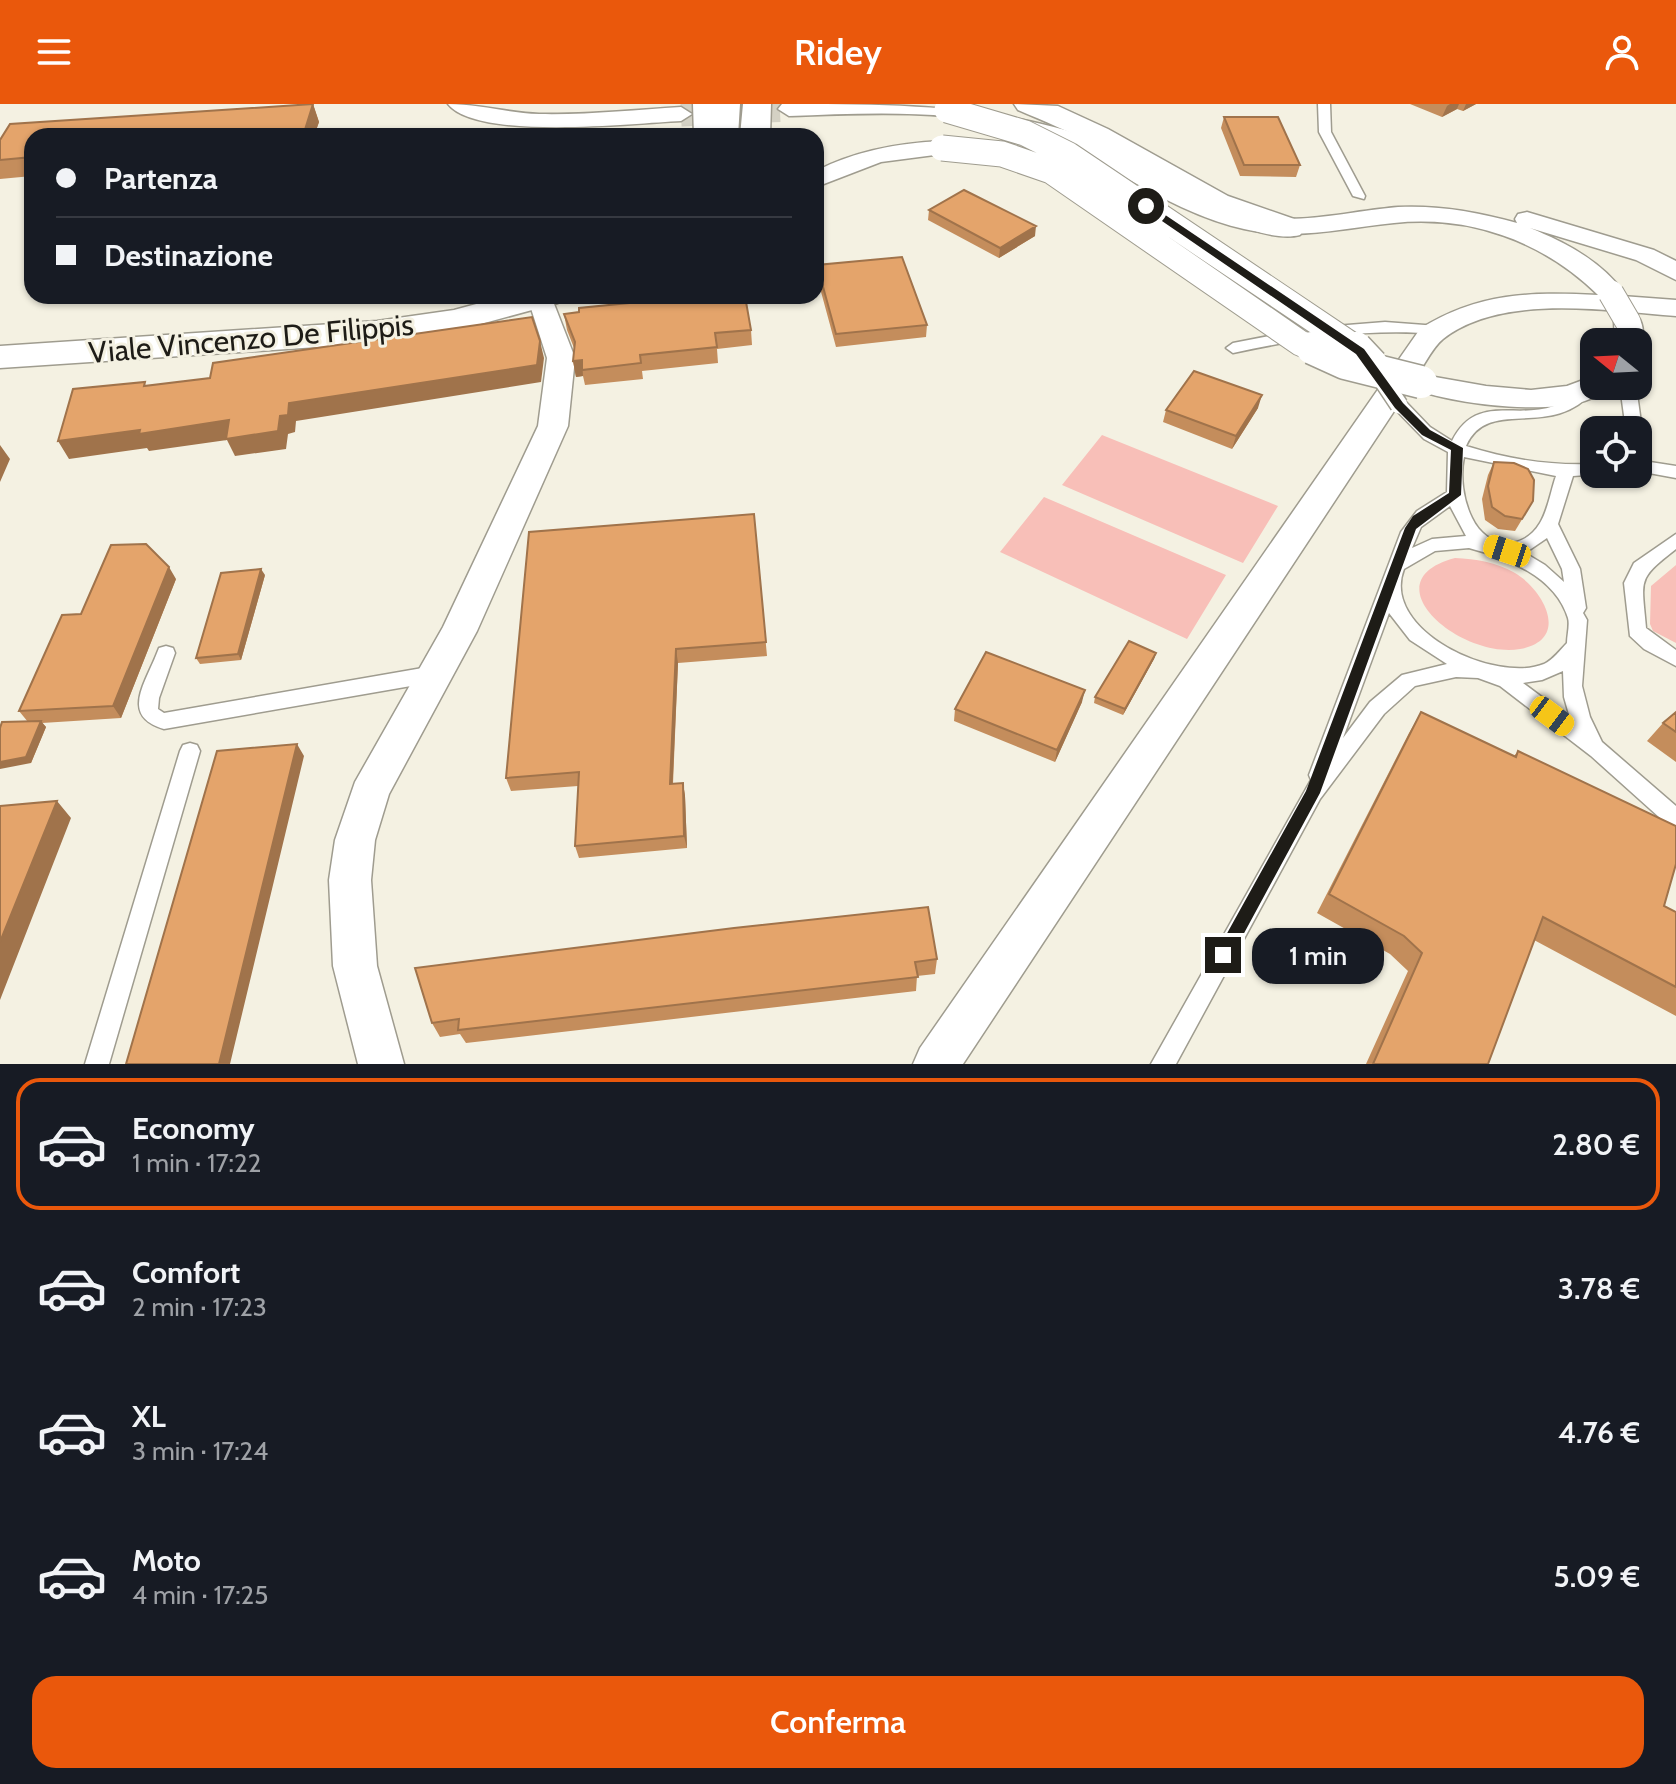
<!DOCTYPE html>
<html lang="it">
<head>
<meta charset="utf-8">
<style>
	:root { --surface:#171b24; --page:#242831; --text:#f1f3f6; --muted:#9ea1a6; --line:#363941; --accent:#ea580c }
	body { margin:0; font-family:Cabin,sans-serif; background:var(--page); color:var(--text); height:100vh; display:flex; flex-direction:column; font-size:30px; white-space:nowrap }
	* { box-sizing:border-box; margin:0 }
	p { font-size:26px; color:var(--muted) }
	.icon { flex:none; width:44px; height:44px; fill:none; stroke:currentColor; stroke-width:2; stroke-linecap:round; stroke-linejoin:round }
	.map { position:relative; height:960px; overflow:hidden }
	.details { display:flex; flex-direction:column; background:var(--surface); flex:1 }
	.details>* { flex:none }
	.top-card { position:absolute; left:24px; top:24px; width:800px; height:176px; border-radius:24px; box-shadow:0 2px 6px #0004; display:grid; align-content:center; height:176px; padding:0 32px; background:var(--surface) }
	.needle { width:52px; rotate:288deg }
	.buttons { position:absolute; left:1580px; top:224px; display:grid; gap:16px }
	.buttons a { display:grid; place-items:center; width:72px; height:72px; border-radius:16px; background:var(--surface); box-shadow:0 2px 6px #0004; font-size:40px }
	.end { position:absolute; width:36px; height:36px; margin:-18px; border:10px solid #1e1c17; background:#fff; box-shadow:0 0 0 4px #fff }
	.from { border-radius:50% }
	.bubble { position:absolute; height:56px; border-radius:24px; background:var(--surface); box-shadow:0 2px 6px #0004; font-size:26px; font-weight:600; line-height:56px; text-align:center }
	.car { position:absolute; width:24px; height:48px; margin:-24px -12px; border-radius:10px; box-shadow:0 0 6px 2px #0007; background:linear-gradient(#f5c518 24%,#345 0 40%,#f5c518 0 76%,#345 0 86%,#f5c518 0) }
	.top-card b { display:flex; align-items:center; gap:28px; height:76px; font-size:30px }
	.top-card b+b { border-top:2px solid var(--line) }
	.top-card i { width:20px; height:20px; background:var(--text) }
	ul { padding:14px 0 0; list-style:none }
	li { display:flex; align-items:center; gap:24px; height:132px; margin:0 16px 12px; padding:0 16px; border:4px solid transparent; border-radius:24px }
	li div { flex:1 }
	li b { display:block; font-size:30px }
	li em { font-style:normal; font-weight:600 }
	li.active { border-color:var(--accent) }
	li>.icon { width:72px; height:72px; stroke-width:1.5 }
	.action { display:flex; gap:16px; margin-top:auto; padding:16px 32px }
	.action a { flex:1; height:92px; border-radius:24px; background:var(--accent); color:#fff; font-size:32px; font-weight:600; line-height:92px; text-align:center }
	header { display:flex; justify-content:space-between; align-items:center; height:104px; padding:0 32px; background:var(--accent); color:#fff; font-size:36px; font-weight:600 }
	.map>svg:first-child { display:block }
	.green { fill:#f8bfb8 }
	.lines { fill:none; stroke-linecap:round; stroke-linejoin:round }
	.minor-tunnel { stroke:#d4d1c4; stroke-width:25; stroke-dasharray:25 12; stroke-linecap:butt }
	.service-casing { stroke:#9f9c8f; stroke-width:3 }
	.minor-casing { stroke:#9f9c8f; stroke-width:3 }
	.primary-casing { stroke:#9f9c8f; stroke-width:3 }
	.trunk-casing { stroke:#9f9c8f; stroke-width:3 }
	.service { fill:#fff; fill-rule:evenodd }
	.minor { fill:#fff; fill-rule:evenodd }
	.primary { fill:#fff; fill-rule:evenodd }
	.trunk { fill:#fff; fill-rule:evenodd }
	.service-bridge-casing { stroke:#9f9c8f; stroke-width:20; stroke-linecap:butt }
	.minor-bridge-far1-casing { stroke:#9f9c8f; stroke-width:27; stroke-linecap:butt }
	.minor-bridge-casing { stroke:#9f9c8f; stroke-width:35; stroke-linecap:butt }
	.service-bridge { stroke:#fff; stroke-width:17 }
	.minor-bridge-far1 { stroke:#fff; stroke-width:25 }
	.minor-bridge { stroke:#fff; stroke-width:32 }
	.wall { fill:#c48d5c }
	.shaded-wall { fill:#a0734b }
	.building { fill:#e4a46b; stroke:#a0734b; stroke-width:2 }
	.route { fill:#1e1c17 }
	.labels { text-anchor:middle; stroke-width:6; stroke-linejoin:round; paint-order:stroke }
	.street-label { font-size:30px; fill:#1e1c17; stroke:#f4f1e2 }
</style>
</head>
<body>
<header><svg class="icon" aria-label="menu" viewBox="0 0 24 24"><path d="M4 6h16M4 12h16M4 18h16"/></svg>Ridey<svg class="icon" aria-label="person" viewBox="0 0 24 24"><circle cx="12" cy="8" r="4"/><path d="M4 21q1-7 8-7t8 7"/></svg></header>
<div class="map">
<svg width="1676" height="960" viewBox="0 0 1676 960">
	<rect width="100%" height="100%" fill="#f4f1e2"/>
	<path class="green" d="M 1102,331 L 1278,402 L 1243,459 L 1062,381 Z
		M 1044,393 L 1226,471 L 1187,535 L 1000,448 Z
		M 1455,454 C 1476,455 1496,458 1515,469 C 1544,486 1571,536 1520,545 C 1460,555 1368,477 1455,454 Z
		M 1676,461 L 1676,539 L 1653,527 L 1650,520 L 1651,482 Z"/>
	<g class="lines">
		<path class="minor-tunnel" d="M 681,10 L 789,5"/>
		<defs>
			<path id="service" d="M 1318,0 L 1330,0 L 1331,28 L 1365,92 L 1364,95 L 1353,92 L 1319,28 Z
				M 1385,218 L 1438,222 L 1445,226 L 1438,230 C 1368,224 1302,234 1233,249 L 1226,244 L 1233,239 L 1310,224 Z
				M 1586,281 L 1594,286 C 1552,338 1488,291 1466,342 C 1507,355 1551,362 1594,360 L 1594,370 L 1600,370 L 1573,372 L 1558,420 L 1580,465 L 1586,504 L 1583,509 L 1587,516 L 1582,582 L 1590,613 L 1602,638 L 1676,702 L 1676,724 L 1669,722 L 1591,652 L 1500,582 L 1478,574 L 1456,573 L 1415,582 L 1384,610 L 1320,695 L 1176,960 L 1151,960 L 1311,676 L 1309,671 L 1401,428 L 1417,407 L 1447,388 L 1448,348 L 1424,335 L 1391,301 L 1393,297 L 1405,297 L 1430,323 L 1452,337 C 1476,289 1515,316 1554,302 C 1567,297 1574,285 1586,281 ZM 1464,353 L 1556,372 C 1551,386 1548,406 1540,419 C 1522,449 1486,444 1472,414 C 1463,396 1460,372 1464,353 ZM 1450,402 L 1466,432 L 1432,435 L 1412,444 L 1421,423 ZM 1547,434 L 1562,465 L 1564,478 L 1545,461 L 1525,449 ZM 1469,444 C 1507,454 1555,472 1568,514 C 1570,521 1567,531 1567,539 C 1560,546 1553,556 1544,560 C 1496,580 1380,527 1404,465 L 1435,447 ZM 1389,509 L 1410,536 L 1447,560 L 1402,571 L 1370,598 L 1343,634 ZM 1563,567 L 1564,593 L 1570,614 L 1523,579 L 1542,576 Z
				M 1620,282 L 1636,282 L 1642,326 L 1640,330 L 1638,326 L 1626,326 Z
				M 1638,341 L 1644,342 L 1650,358 L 1676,362 L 1676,374 L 1638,367 Z
				M 1676,430 L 1676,445 C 1636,476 1642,475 1646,524 L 1676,546 L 1676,562 L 1644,545 L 1630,532 L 1624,479 L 1634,459 Z
				M 166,542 L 173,544 L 175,549 L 159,594 L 158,605 L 164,609 L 434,562 L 441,565 L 444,570 L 441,575 L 434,578 L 164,625 C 120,612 145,580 157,549 L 159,544 Z
				M 190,639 L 197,641 L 200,647 L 109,960 L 85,960 L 180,647 L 183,641 Z"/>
			<path id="minor" d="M 448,0 C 479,0 508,9 539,10 C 587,11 634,6 681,3 L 692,10 L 681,17 C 635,19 477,37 448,0 Z
				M 693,0 L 715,0 L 716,32 L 694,32 Z
				M 782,0 C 877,0 975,0 1065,26 C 1130,49 1183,99 1253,112 C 1302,121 1348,107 1398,103 C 1439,101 1478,108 1517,119 L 1515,115 L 1518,110 L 1527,108 L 1654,146 L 1676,157 L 1676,176 L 1636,156 L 1530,124 C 1565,138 1603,158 1624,189 L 1622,192 L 1676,196 L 1676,212 C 1606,207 1502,189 1443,235 C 1433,243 1426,258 1418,270 L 1486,282 L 1531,286 L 1567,282 L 1594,272 L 1594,282 L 1608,282 C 1584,319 1444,300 1410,283 L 963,960 L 913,960 L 920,944 L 1420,225 C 1479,188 1530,188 1598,191 C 1543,137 1470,111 1394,119 C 1343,124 1295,137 1244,125 C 1173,109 1118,64 1052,36 C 971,3 875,9 789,12 L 778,5 Z
				M 942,37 L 950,39 L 954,44 L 950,49 L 881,58 L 816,83 L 816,67 C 855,47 898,39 942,37 Z
				M 527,192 L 551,192 L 575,254 L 568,322 L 477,527 L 389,690 L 375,736 L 371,776 L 377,862 L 404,960 L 358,960 L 333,862 L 329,776 L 335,736 L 355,678 L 443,523 L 538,322 L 547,254 Z
				M 1628,210 L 1638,212 C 1644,221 1645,235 1639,244 L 1638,238 L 1615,238 L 1614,218 L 1618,212 Z"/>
			<path id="primary" d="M 506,192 L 563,192 L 558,199 L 455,227 L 377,239 L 0,264 L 0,242 L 377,217 L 454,206 Z"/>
			<path id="trunk" d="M 712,0 L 740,0 L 738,32 L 708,32 Z
				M 743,0 L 771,0 L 770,32 L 740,32 Z
				M 1014,0 L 1058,2 L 1108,25 L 1228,92 L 1300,117 L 1305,124 L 1300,131 C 1249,144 1142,68 1096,42 C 1071,28 1044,17 1018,6 Z"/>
		</defs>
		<use href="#service" class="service-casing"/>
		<use href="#minor" class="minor-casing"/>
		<use href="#primary" class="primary-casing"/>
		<use href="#trunk" class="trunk-casing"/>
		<use href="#service" class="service"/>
		<use href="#minor" class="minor"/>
		<use href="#primary" class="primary"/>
		<use href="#trunk" class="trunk"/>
		<defs>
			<path id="service-bridge" d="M 1377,268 L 1399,301"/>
			<path id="minor-bridge-far1" d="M 947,6 L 1025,29 L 1069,51 L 1359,246
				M 942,44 L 1002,50 L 1051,67 L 1300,239 L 1316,246
				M 1611,189 L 1628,218"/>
			<path id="minor-bridge" d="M 1312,244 L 1345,259 L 1421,278
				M 1356,244 L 1372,261"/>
		</defs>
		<use href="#service-bridge" class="service-bridge-casing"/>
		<use href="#minor-bridge-far1" class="minor-bridge-far1-casing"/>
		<use href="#minor-bridge" class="minor-bridge-casing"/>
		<use href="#service-bridge" class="service-bridge"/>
		<use href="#minor-bridge-far1" class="minor-bridge-far1"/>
		<use href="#minor-bridge" class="minor-bridge"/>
	</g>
	<path class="wall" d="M 313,0 L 319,18 L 314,32 L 32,32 L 32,72 L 0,75 L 0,36 L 10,20 Z
		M 1410,0 L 1476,0 L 1463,7 L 1457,5 L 1442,13 Z
		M 1224,13 L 1300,61 L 1296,73 L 1240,72 L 1221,24 Z
		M 929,106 L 1035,132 L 999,154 L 928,116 Z
		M 817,161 L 927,221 L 926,233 L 836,243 L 817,173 Z
		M 579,208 L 751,226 L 752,241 L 717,245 L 718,259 L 642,267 L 643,275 L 585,281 L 583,272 L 576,273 L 573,257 L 574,244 L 567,226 L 564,210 Z
		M 1258,304 L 1232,345 L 1163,318 L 1166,306 Z
		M 1494,358 L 1533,397 L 1515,427 L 1498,425 L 1485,416 L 1482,395 L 1488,371 Z
		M 754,410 L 767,552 L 678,559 L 673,680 L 683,679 L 685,692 L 687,744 L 579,754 L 575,742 L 578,682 L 511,687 L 506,674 Z
		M 265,471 L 241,556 L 200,560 L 196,554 Z
		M 176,475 L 121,614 L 42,619 L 46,623 L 31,659 L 28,618 L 19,607 L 81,510 Z
		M 1156,549 L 1154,555 L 1123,611 L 1094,599 L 1095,593 Z
		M 1082,598 L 1055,658 L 954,617 L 955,605 Z
		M 1421,608 L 1514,652 L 1518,647 L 1664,802 L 1676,808 L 1676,912 L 1534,836 L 1488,960 L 1366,960 L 1408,867 L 1390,850 L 1317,809 L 1409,629 Z
		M 1676,608 L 1676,658 L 1647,637 L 1663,619 Z
		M 937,855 L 935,870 L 917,872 L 916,887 L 466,939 L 460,930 L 440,933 L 432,919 Z"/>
	<path class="shaded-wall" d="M 313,0 L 319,18 L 314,32 L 303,32 Z
		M 1450,0 L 1459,0 L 1457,5 L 1442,13 L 1447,2 Z
		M 1466,0 L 1476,0 L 1463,7 Z
		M 1036,122 L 1035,132 L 999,154 L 1000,144 Z
		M 540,237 L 544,254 L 541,278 L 296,317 L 295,328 L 288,330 L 286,345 L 235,352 L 227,336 L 149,347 L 147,344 L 69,355 L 58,337 L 140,326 L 229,316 L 289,299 Z
		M 582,256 L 583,272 L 576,273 L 573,257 Z
		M 1262,291 L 1258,304 L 1232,345 L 1236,332 Z
		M 0,341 L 10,355 L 0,378 Z
		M 169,463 L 176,475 L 121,614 L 113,602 Z
		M 261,465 L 265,471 L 241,556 L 238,550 Z
		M 676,545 L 678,559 L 672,693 L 670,680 Z
		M 1156,549 L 1154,555 L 1123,611 L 1125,605 Z
		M 1085,586 L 1082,598 L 1055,658 L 1057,646 Z
		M 41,617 L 46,623 L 31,659 L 0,665 L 0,658 Z
		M 297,640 L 304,652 L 230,960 L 219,960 Z
		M 683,679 L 685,692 L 687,744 L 684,732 Z
		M 57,697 L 71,714 L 0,896 L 0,838 Z"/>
	<path class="building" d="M 313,0 L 303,32 L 32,32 L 32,53 L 0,56 L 0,36 L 10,20 Z
		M 1224,13 L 1278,13 L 1300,61 L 1244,61 Z
		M 964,86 L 1036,122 L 1000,144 L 929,106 Z
		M 902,153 L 927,221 L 836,230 L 817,161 Z
		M 700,192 L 745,192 L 751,226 L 715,229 L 717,243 L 640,251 L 641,259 L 582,266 L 582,256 L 573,257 L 575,238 L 564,210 L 579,208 L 579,204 Z
		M 532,213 L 540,237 L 537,261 L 289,299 L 288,311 L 280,312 L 278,327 L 226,335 L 229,316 L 139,330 L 140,326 L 58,337 L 73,285 L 145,278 L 144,282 L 210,274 L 213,259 Z
		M 1194,267 L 1262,291 L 1236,332 L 1166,306 Z
		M 1494,358 L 1514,359 L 1528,365 L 1534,376 L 1533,397 L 1522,415 L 1505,412 L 1492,403 L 1488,382 Z
		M 754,410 L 766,538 L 676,545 L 670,680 L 683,679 L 684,732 L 575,742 L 579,668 L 506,674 L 529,428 Z
		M 146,440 L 169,463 L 113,602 L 19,607 L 62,511 L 81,510 L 111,441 Z
		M 261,465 L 238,550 L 196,554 L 221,469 Z
		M 1129,537 L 1156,549 L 1125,605 L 1095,593 Z
		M 986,548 L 1085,586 L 1057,646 L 955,605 Z
		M 1421,608 L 1516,653 L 1518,647 L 1676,722 L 1676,760 L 1664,802 L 1676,808 L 1676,883 L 1543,813 L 1488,960 L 1373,960 L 1422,849 L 1404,832 L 1329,790 Z
		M 1676,608 L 1676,628 L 1663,619 Z
		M 41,617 L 26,653 L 0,658 L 0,624 L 2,618 Z
		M 297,640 L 219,960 L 126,960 L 217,647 Z
		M 57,697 L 0,838 L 0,702 Z
		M 928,803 L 937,855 L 915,858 L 918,873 L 458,926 L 459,915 L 432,919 L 415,864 L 734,824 Z"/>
	<path class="route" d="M 1143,100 L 1149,100 L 1364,245 L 1403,299 L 1430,326 L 1463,344 L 1461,391 L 1416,425 L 1320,689 L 1229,857 L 1223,859 L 1215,851 L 1306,687 L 1405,424 L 1413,412 L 1449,389 L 1451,346 L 1422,331 L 1395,304 L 1356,250 L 1143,104 Z"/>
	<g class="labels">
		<g class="street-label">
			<text transform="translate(251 235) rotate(-5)" y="10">Viale Vincenzo De Filippis</text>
		</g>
	</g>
</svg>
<div class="buttons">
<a><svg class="needle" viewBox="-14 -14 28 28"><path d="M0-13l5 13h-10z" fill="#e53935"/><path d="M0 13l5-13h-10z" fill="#9ea1a6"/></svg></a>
<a><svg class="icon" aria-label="locate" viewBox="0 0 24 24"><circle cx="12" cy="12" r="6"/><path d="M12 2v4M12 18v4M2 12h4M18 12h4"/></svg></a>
</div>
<i class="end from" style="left:1146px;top:102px"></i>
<i class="end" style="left:1223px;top:851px"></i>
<div class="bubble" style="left:1252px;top:824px;width:132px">1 min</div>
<i class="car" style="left:1507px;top:447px;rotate:288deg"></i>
<i class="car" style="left:1552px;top:612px;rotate:127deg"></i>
<div class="top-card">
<b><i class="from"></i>Partenza</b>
<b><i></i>Destinazione</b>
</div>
</div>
<section class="details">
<ul>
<li class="active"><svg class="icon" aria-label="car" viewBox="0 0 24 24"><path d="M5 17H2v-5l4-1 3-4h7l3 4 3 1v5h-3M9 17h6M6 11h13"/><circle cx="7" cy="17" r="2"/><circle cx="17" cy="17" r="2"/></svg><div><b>Economy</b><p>1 min · 17:22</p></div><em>2.80 €</em></li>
<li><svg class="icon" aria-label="car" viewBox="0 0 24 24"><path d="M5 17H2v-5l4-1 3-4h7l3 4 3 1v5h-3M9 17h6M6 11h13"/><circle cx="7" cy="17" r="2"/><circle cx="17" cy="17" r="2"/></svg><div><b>Comfort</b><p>2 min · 17:23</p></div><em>3.78 €</em></li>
<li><svg class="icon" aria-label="car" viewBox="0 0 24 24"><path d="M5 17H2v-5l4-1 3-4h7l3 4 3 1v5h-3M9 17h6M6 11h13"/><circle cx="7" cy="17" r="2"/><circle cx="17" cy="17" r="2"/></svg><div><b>XL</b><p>3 min · 17:24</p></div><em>4.76 €</em></li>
<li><svg class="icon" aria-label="car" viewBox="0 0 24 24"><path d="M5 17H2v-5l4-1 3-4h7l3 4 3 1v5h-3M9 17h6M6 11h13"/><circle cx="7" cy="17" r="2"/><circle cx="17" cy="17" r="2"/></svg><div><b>Moto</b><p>4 min · 17:25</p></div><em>5.09 €</em></li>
</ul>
<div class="action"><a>Conferma</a></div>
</section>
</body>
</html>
